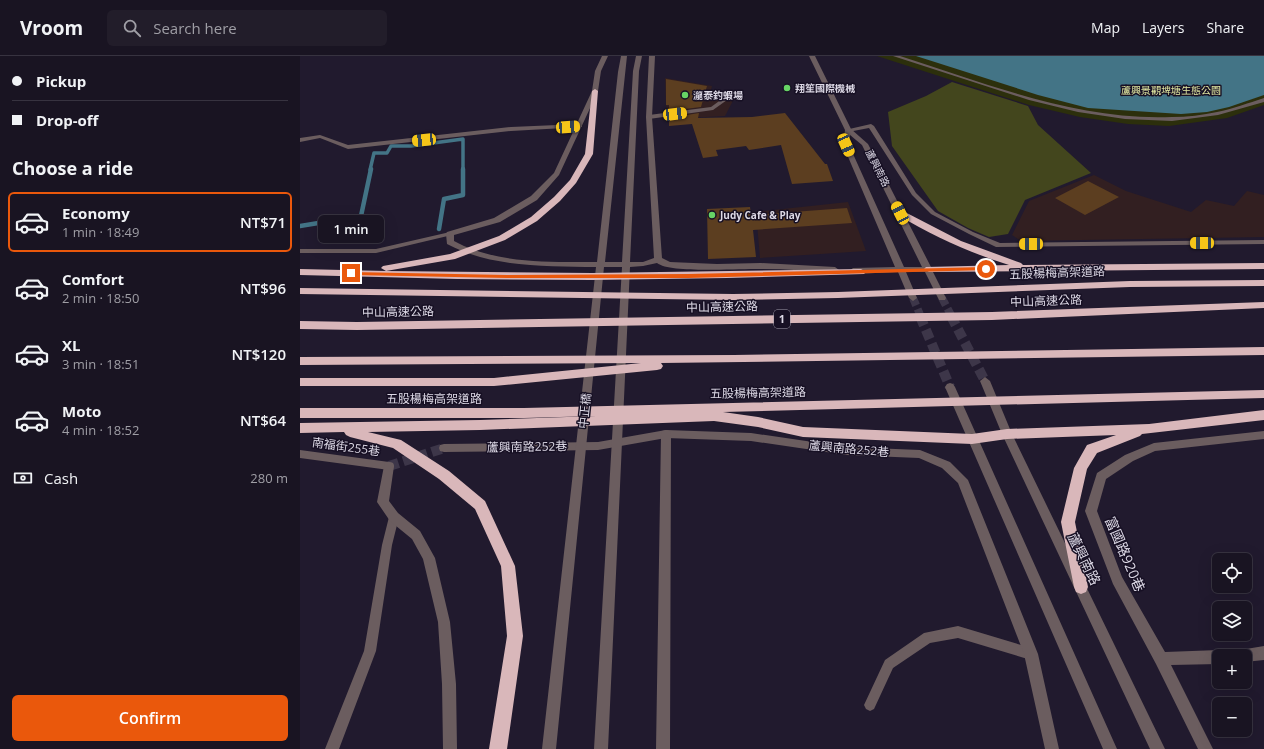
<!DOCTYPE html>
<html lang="en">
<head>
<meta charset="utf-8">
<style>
	:root { --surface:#191422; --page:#221d2a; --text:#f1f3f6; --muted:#9f9ea5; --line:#373340; --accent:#ea580c }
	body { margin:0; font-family:"Open Sans","Noto Sans TC",sans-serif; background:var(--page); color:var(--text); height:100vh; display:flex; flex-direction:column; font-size:15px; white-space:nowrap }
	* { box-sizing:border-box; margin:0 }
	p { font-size:13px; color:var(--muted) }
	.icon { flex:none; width:22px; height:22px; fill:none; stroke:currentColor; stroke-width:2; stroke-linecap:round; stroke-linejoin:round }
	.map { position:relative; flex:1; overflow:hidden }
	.drawer { display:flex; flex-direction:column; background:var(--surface); width:300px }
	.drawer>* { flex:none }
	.top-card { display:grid; align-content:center; height:88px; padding:0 12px; background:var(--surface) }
	.tools { position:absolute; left:912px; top:497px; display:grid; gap:8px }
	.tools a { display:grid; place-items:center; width:40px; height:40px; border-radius:6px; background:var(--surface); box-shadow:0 4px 16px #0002,0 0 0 1px var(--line); font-size:20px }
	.end { position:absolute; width:18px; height:18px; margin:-9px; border:5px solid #ea580c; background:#fff; box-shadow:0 0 0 2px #fff }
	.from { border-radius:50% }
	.bubble { position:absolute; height:28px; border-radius:6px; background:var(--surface); box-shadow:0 4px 16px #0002,0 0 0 1px var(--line); font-size:13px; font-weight:600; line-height:28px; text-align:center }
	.car { position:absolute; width:12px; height:24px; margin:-12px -6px; border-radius:5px; box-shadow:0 0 3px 1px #0007; background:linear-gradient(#f5c518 24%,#345 0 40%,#f5c518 0 76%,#345 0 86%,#f5c518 0) }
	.top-card b { display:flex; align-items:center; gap:14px; height:38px; font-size:15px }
	.top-card b+b { border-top:1px solid var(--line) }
	.top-card i { width:10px; height:10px; background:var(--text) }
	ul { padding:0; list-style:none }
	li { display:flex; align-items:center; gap:12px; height:60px; margin:0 8px 6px; padding:0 4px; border:2px solid transparent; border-radius:6px }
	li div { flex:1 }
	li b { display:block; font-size:15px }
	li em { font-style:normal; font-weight:600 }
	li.active { border-color:var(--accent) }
	li>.icon { width:36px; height:36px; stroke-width:1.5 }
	h2 { padding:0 12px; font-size:18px; line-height:48px }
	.pay { display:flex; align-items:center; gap:10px; height:44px; padding:0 12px; font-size:15px }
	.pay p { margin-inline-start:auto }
	.cta { display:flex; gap:8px; margin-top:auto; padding:8px 12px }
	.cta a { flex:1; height:46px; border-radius:6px; background:var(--accent); color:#fff; font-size:16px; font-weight:600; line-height:46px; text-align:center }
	header { display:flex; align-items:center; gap:24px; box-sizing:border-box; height:56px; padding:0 20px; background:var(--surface); border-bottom:1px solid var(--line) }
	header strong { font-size:19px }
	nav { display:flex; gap:22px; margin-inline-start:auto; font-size:14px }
	.search { width:280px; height:36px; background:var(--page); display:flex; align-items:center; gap:10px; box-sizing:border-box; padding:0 14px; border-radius:6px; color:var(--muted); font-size:15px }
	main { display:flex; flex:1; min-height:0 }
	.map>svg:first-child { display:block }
	.industrial { fill:#321f21 }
	.green { fill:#2c2f0c }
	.forest { fill:#43461d }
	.water { fill:#437486 }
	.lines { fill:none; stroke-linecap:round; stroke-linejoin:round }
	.stream-far1 { stroke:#437486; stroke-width:3.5 }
	.stream { stroke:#437486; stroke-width:4.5 }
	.building { fill:#5c3e20 }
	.minor-tunnel { stroke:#3d3649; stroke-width:10; stroke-dasharray:10 5; stroke-linecap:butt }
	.tertiary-tunnel-far1 { stroke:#3d3649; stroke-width:8; stroke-dasharray:8 4; stroke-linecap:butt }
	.tertiary-tunnel { stroke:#3d3649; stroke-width:10; stroke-dasharray:10 5; stroke-linecap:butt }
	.service { fill:#6b5d5f; fill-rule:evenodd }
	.minor { fill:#6b5d5f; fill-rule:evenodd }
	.tertiary { fill:#6b5d5f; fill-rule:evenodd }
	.motorway { fill:#d9b7ba; fill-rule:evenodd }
	.route { fill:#ea580c }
	.poi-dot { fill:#67d465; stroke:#171024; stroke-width:1.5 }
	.labels { text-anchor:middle; stroke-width:3; stroke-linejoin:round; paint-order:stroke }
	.far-poi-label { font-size:10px; font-weight:bold; fill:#dcd8e5; stroke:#171024; text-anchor:start }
	.far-park-label { font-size:10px; fill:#e3eaa3; stroke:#171024 }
	.far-street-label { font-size:10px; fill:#dcd8e5; stroke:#171024 }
	.shield { fill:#171024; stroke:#a19cab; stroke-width:1 }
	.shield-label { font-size:11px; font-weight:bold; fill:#dcd8e5 }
	.street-label { font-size:12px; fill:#dcd8e5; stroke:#171024 }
	.near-street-label { font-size:14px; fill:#dcd8e5; stroke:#171024 }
</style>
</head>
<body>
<header>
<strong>Vroom</strong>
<div class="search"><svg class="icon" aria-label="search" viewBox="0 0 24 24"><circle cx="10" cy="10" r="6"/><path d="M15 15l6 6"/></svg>Search here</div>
<nav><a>Map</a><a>Layers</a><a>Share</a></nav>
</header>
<main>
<section class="drawer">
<div class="top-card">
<b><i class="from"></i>Pickup</b>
<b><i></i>Drop-off</b>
</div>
<h2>Choose a ride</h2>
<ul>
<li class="active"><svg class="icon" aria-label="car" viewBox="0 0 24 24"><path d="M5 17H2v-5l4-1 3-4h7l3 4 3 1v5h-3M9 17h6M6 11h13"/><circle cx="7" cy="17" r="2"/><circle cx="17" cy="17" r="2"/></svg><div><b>Economy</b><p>1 min · 18:49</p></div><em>NT$71</em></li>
<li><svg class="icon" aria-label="car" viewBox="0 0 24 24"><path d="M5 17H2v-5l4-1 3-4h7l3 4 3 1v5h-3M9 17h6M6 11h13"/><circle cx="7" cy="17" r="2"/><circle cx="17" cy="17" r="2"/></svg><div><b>Comfort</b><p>2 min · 18:50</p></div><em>NT$96</em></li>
<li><svg class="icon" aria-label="car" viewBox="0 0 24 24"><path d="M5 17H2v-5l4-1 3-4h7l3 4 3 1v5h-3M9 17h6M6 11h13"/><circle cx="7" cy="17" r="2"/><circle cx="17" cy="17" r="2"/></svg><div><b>XL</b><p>3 min · 18:51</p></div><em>NT$120</em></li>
<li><svg class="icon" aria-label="car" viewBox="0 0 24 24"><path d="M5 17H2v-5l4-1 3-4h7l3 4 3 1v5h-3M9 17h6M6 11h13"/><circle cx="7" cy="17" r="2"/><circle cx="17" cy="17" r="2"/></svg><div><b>Moto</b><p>4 min · 18:52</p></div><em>NT$64</em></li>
</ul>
<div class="pay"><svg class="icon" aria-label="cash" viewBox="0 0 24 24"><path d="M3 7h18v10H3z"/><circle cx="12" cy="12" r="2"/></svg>Cash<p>280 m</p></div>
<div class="cta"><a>Confirm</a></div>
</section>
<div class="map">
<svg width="964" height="693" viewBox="0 0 964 693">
	<rect width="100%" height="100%" fill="#211a2e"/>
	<path class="industrial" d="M 365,22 L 412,30 L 411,34 L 437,37 L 425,60 L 369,63 L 366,49 Z
		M 794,119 L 826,135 L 891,156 L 906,144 L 934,150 L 947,135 L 964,139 L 964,181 L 721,185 L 712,179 L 729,145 Z
		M 548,146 L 566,195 L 460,202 L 456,156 Z"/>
	<path class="green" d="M 577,0 L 964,0 L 964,49 L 927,62 L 869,70 L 828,68 L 780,61 L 729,49 Z"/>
	<path class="forest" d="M 652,26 L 728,50 L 738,69 L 791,117 L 725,144 L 708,178 L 689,181 L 668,172 L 638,155 L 592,90 L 588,56 L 626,40 Z"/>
	<path class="water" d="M 616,0 L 964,0 L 964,39 L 929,51 L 907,56 L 881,58 L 788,52 L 738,39 Z"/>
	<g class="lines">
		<path class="stream-far1" d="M 70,114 L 74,97 L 87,97 L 91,90 L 111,90 L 163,83 L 163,114"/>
		<path class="stream" d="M 0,170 L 61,160 L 71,113
			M 139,173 L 144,143 L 163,139 L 163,113"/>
	</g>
	<path class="building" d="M 366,23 L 407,30 L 401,51 L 369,55 L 369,49 L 366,49 Z
		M 399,57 L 398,62 L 452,61 L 485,57 L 525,108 L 527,108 L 533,125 L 492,128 L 481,89 L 449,94 L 446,90 L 416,94 L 418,100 L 403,102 L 392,68 L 369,70 L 369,62 Z
		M 788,125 L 819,141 L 785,159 L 755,142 Z
		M 450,151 L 451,159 L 547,152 L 552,167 L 453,174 L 456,201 L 408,203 L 407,153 Z"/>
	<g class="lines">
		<path class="minor-tunnel" d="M 89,410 L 144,392"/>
		<path class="tertiary-tunnel-far1" d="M 613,242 L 621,261
			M 642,242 L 652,261"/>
		<path class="tertiary-tunnel" d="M 620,260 L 650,331
			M 651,260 L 685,325"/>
		<path class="service" d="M 593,0 L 600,0 C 687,28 779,65 872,61 C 887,61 903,59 917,56 C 933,53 948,47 964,42 L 964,46 L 918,59 L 872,65 L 825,63 L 778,56 L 729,44 Z
			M 422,43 L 427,44 L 413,54 L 349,63 L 346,61 L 349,59 L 411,51 Z
			M 280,68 L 282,69 L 282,71 L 211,75 L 48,93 L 20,82 L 0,86 L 0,82 L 20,79 L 48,89 L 211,71 Z
			M 571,68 L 574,70 L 616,137 L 635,156 L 673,176 L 700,187 L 964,184 L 964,188 L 696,191 L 669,178 L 631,158 L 612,139 L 569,72 L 548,76 L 545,74 Z
			M 150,176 L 153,178 L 152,179 L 76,197 L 0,197 L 0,193 L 76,193 Z
			M 94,456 L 98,458 L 99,461 L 92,489 L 76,595 L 39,693 L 25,693 L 64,595 L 82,489 L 89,461 L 90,458 Z
			M 658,570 L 731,592 L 735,594 L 737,598 L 735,602 L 731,604 L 658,582 L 630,587 L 593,612 L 574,653 L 570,655 L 566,653 L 564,649 L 585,604 L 624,577 Z"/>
		<path class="minor" d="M 366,374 L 451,377 L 547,391 L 620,394 L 650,406 L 668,424 L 738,598 L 759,693 L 745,693 L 724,598 L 658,427 L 642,412 L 619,402 L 547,399 L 451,385 L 366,382 L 298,394 L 144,396 L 140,395 L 139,392 L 140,389 L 144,388 L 298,386 Z
			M 964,375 L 964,383 L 855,395 L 833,405 L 806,423 L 797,455 L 822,521 L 865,596 L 919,594 L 924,596 L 925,600 L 919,600 L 919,608 L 871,609 L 913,693 L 898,693 L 856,608 L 813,528 L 785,455 L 797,417 L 825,399 L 854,387 Z
			M 0,394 L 89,406 L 93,407 L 94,410 L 93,413 L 89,414 L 0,402 Z
			M 964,590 L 964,604 L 945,606 L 945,600 L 932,600 L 934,595 Z"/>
		<path class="tertiary" d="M 302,0 L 308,0 L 301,15 L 298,35 L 259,119 L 237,144 L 200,166 L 154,179 L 154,185 C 196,208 250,206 297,206 L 318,16 L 321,0 L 327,0 L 305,206 L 322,206 L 333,15 L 336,0 L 342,0 L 339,15 L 330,206 L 343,206 L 354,202 L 346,61 L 349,0 L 355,0 L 352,61 L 362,202 L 370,206 L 417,208 L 461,207 L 535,211 L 539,214 L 535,217 C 510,215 486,213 461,213 C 440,212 371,218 357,207 L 343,210 L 330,211 L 308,693 L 294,693 L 322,211 L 304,211 L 256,693 L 242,693 L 296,211 C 247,210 192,212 147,188 L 146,178 L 147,176 L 194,162 L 231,140 L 254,117 L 292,35 L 295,15 Z
			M 509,0 L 515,0 L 551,73 L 568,88 L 631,211 L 633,213 L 632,214 L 646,242 L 645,244 L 639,244 L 625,216 L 606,216 L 617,242 L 613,245 L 609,242 L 598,216 L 553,218 L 549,215 L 553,212 L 595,211 L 543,89 L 545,74 ZM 550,79 L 562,89 L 622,211 L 604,211 L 549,89 Z
			M 685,321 L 690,325 L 712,378 L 865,693 L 850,693 L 702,378 L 680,325 Z
			M 650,327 L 653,328 L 655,331 L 817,693 L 803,693 L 645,331 L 647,328 Z
			M 366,374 L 370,375 L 371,378 L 370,693 L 356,693 L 361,378 L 362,375 Z
			M 89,406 L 93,407 L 94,410 L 89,445 L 98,457 L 120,475 L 135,502 L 150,566 L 156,628 L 157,693 L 143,693 L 142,628 L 138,566 L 123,503 L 112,483 L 90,465 L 77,446 L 84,410 L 85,407 Z"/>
		<path class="motorway" d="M 295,33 L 298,35 L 293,98 L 276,127 L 260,145 L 237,165 L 205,184 L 155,203 L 86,215 L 292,217 L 561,213 L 566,216 L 564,218 L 427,222 L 292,224 L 157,223 L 0,219 L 0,213 L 86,215 L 81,212 L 83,210 L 150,198 L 199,180 L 231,161 L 254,141 L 270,124 L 285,98 L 292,35 Z
			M 601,154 L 661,185 L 721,207 L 723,209 L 964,207 L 964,213 L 629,216 L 624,213 L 626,211 L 709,209 C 670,197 633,180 598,159 L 597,157 Z
			M 964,224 L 964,230 L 830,231 L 538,242 L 433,244 L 0,238 L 0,232 L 433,238 L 538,236 L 830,225 Z
			M 964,246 L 964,252 L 692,264 L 57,274 L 0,273 L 0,265 L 57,266 L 692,256 Z
			M 964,291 L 964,299 L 361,307 L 363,310 L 361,313 L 357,314 L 194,330 L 0,330 L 0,322 L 194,322 L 341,307 L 0,309 L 0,301 L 434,299 Z
			M 964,334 L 964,342 L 423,356 L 458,361 L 503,371 L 672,378 L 707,373 L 849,368 L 964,354 L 964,364 L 842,378 L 840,380 L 797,397 L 787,413 L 775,466 L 788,531 L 786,536 L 781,538 L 776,536 L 774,531 L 761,466 L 774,412 L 787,389 L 816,379 L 707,383 L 672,388 L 503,381 L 458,371 L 414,365 L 180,374 L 68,376 L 101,384 L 149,415 L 185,445 L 215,510 L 223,580 L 207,693 L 189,693 L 207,580 L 201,510 L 175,453 L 139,423 L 93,392 L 50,381 L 46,379 L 44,376 L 0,377 L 0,367 L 180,364 L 296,360 L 224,362 L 0,362 L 0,352 L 224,352 Z"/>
	</g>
	<path class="route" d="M 686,211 L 689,213 L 688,214 L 388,222 L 207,222 L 51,219 L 48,217 L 51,216 L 207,219 L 388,218 Z"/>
	<g class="poi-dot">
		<circle cx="487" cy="32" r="4"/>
		<circle cx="385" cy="39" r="4"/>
		<circle cx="412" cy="159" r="4"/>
	</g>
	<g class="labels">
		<g class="far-poi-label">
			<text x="495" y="36">翔笙國際機械</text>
			<text x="393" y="43">瀧泰釣蝦場</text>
			<text x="420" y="163">Judy Cafe &amp; Play</text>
		</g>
		<g class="far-park-label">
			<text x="871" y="38">蘆興景觀埤塘生態公園</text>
		</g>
		<g class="far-street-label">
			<text transform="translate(578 112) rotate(63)" y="4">蘆興南路</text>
		</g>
		<rect class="shield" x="474" y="254" width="16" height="18" rx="3"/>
		<g class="shield-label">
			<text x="482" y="267">1</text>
		</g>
		<g class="street-label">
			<text transform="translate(757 217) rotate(-2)" y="4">五股楊梅高架道路</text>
			<text transform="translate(746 245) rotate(-2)" y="4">中山高速公路</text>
			<text transform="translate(422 251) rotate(-1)" y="4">中山高速公路</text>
			<text transform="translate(98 256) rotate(-1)" y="4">中山高速公路</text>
			<text transform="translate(458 337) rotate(-1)" y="4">五股楊梅高架道路</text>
			<text x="134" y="347">五股楊梅高架道路</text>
			<text transform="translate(285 355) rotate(-84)" y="4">中正橋</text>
			<text transform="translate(46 391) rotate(8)" y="4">南福街255巷</text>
			<text transform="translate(227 391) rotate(-1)" y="4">蘆興南路252巷</text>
			<text transform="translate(549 393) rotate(5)" y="4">蘆興南路252巷</text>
		</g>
		<g class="near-street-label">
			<text transform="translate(825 498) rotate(67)" y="5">富國路920巷</text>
			<text transform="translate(784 503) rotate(64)" y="5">蘆興南路</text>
		</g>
	</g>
</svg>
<div class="tools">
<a><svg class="icon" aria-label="locate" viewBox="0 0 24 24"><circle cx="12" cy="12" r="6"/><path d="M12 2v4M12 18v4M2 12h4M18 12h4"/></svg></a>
<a><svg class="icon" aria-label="layers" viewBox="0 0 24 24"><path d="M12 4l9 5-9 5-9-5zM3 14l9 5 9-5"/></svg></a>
<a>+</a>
<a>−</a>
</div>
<i class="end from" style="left:686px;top:213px"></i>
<i class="end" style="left:51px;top:217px"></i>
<div class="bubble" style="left:18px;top:159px;width:66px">1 min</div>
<i class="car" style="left:375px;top:58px;rotate:83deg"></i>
<i class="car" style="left:268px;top:71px;rotate:86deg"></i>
<i class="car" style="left:124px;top:84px;rotate:264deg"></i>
<i class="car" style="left:546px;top:89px;rotate:156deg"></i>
<i class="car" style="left:600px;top:157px;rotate:333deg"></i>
<i class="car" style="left:902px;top:187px;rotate:270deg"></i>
<i class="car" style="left:731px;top:188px;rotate:270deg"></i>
</div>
</main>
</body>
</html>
